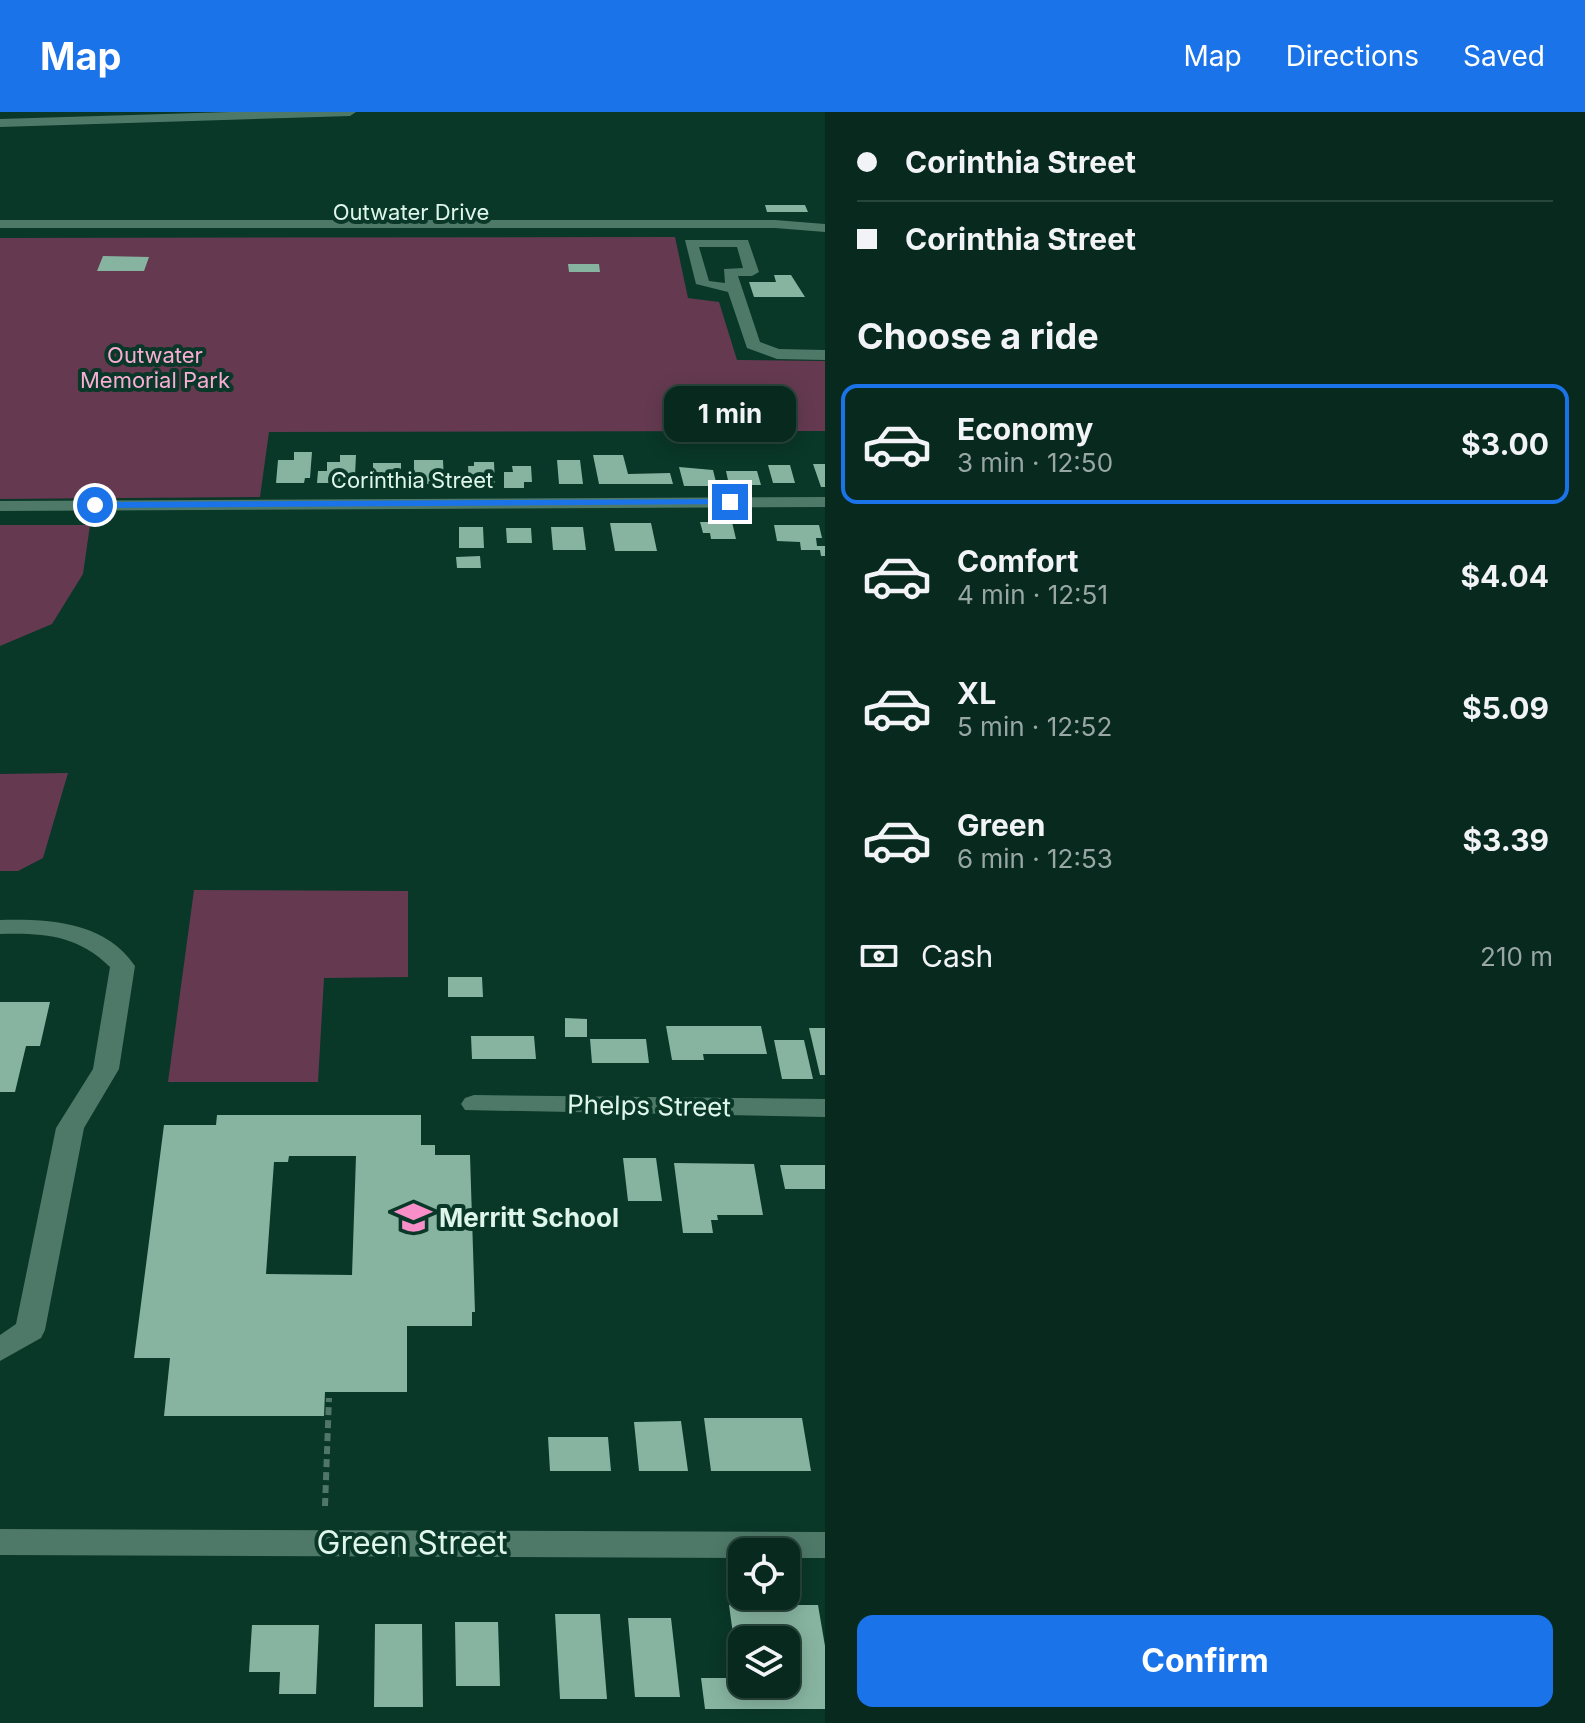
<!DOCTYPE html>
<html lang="en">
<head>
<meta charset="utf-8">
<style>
	:root { --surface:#07291e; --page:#15352b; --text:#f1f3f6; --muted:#98a6a4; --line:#28453c; --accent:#1a73e8 }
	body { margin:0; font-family:Inter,sans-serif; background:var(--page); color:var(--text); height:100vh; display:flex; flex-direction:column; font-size:30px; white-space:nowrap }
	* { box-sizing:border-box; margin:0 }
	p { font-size:26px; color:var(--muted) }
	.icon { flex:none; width:44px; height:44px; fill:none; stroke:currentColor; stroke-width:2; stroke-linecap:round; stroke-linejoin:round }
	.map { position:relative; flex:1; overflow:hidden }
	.panel { display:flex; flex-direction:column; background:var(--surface); width:760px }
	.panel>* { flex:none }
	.top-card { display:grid; align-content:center; height:176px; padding:0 32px; background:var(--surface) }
	.controls { position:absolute; left:728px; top:1426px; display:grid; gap:16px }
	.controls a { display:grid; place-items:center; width:72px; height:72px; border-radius:16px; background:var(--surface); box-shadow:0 4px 20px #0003,0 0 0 2px var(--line); font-size:40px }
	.end { position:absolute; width:36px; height:36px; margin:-18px; border:10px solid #1a73e8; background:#fff; box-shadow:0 0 0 4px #fff }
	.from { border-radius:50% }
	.bubble { position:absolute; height:56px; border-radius:16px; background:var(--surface); box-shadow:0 4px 20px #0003,0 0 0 2px var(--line); font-size:26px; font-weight:700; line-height:56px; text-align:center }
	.top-card b { display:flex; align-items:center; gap:28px; height:76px; font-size:30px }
	.top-card b+b { border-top:2px solid var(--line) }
	.top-card i { width:20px; height:20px; background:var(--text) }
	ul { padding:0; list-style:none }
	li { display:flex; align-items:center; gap:24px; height:120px; margin:0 16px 12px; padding:0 16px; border:4px solid transparent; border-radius:16px }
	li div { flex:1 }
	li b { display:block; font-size:30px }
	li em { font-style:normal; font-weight:700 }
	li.current { border-color:var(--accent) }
	li>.icon { width:72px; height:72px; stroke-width:1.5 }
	h2 { padding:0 32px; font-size:36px; line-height:96px }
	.pay { display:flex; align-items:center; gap:20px; height:88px; padding:0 32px; font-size:30px }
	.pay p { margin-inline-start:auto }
	.action { display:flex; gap:16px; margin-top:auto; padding:16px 32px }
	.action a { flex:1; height:92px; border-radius:16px; background:var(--accent); color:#fff; font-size:32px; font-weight:700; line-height:92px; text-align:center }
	header { display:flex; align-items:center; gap:48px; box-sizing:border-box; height:112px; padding:0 40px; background:var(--accent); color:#fff }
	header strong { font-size:38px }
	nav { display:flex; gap:44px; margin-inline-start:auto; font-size:28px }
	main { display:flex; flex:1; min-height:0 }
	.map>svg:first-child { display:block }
	.green { fill:#653a51 }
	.building { fill:#87b4a1; fill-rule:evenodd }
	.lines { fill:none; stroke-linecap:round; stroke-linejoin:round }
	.path { stroke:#4f7668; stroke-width:6; stroke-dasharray:8 5; stroke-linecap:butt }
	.minor { fill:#4e7968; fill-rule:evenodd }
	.route { fill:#1a73e8 }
	.labels { text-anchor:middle; stroke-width:8; stroke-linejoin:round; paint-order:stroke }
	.far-street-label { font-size:22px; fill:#dff6ec; stroke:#093728 }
	.far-park-label { font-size:22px; fill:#f8add4; stroke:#093728 }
	.street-label { font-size:26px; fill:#dff6ec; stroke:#093728 }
	.poi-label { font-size:26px; font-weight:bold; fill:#dff6ec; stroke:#093728; text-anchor:start }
	.near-street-label { font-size:32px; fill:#dff6ec; stroke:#093728 }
</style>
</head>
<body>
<header>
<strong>Map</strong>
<nav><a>Map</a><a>Directions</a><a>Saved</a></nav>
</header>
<main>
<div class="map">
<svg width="825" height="1611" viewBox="0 0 825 1611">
	<rect width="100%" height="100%" fill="#093728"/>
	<path class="green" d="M 675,125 L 688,186 L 719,190 L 737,248 L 825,249 L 825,319 L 269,320 L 260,385 L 0,387 L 0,126 Z
		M 0,413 L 90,413 L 83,462 L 52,512 L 0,534 Z
		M 68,661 L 43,746 L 18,759 L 0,759 L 0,662 Z
		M 194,778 L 408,779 L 408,865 L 324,866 L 318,970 L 168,970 Z"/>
	<path class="building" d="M 765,93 L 805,93 L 808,100 L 767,100 Z
		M 103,144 L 149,145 L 144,159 L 97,159 Z
		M 568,152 L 599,152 L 600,160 L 569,160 Z
		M 774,163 L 791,163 L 805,185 L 754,185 L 749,170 L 776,170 Z
		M 294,340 L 312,340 L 310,366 L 305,366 L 304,371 L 276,371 L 278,348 L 294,348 Z
		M 340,343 L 356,343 L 355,364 L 347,364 L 347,371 L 317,371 L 318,359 L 327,359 L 327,350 L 340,350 Z
		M 593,343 L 623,343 L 628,362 L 670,361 L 673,372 L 599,372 Z
		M 414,348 L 443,348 L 444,372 L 414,372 Z
		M 557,348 L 580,348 L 583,372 L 559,372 Z
		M 474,350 L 494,350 L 495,373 L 469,373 L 468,354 L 474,354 Z
		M 373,351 L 401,351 L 401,359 L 396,359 L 396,372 L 361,372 L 362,361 L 373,361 Z
		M 813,352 L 825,352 L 825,375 L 821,375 Z
		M 768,353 L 790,353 L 795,371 L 773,371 Z
		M 512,354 L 531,354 L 532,370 L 524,370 L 524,376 L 504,376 L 504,360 L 513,360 Z
		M 679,355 L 713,358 L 717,374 L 684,374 Z
		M 726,359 L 757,359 L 761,373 L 729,373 Z
		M 700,410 L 732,410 L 736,427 L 711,427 L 710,421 L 703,421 Z
		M 610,411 L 651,411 L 657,439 L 615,439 Z
		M 774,413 L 819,413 L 822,426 L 816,426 L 817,434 L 825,434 L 825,444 L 821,444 L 820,438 L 801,438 L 800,430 L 777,429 Z
		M 459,415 L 483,415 L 484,436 L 459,436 Z
		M 551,415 L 583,415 L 586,438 L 553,438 Z
		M 506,416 L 531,416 L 532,431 L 507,431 Z
		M 480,444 L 481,456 L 457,456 L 456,445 Z
		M 448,865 L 482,865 L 483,885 L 448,885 Z
		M 0,890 L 50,890 L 40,934 L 26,934 L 15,980 L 0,980 Z
		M 565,906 L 587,907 L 587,925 L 565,925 Z
		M 666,914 L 761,914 L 767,942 L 703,942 L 704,948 L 672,948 Z
		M 809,916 L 825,916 L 825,963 L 820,963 Z
		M 471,924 L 534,924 L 536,947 L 472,947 Z
		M 590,927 L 646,927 L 649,951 L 592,951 Z
		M 774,928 L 804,928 L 813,967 L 782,967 Z
		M 217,1003 L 421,1003 L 421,1033 L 435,1033 L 435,1043 L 470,1043 L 475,1200 L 472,1200 L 472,1214 L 407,1214 L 407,1280 L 325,1280 L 324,1304 L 164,1304 L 170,1246 L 134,1246 L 164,1013 L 216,1013 ZM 289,1044 L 356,1044 L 352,1163 L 266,1162 L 274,1050 L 288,1050 Z
		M 623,1046 L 656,1046 L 662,1089 L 628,1089 Z
		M 674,1051 L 754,1052 L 763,1103 L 717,1103 L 718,1108 L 711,1108 L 713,1121 L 683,1121 Z
		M 780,1053 L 825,1053 L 825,1077 L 785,1077 Z
		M 704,1306 L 802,1306 L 811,1359 L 711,1359 Z
		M 681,1309 L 688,1359 L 639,1359 L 634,1310 Z
		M 548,1325 L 608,1325 L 611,1359 L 550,1359 Z
		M 729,1493 L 818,1493 L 825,1534 L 825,1597 L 705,1597 L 701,1566 L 739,1566 ZM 742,1528 L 786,1528 L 786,1572 L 742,1572 Z
		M 555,1502 L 600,1502 L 607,1587 L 560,1587 Z
		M 628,1506 L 671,1506 L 680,1585 L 635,1585 Z
		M 455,1510 L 498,1510 L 500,1574 L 456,1574 Z
		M 375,1512 L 422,1512 L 423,1595 L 374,1595 Z
		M 252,1513 L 319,1513 L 316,1582 L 279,1582 L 280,1560 L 249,1560 Z"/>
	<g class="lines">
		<path class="path" d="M 325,1394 L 329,1286"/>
		<path class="minor" d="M 230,0 L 356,0 L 350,4 L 0,15 L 0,7 Z
			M 0,108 L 775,108 L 825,112 L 825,120 L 775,116 L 0,116 Z
			M 685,128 L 748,128 L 759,160 L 752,164 L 738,164 L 760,230 L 779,237 L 825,238 L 825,248 L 777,247 L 747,236 L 728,180 L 696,172 ZM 699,135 L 737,135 L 743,156 L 724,157 L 725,171 L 709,169 Z
			M 825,385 L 825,395 L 0,399 L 0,389 Z
			M 0,808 C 49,807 104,809 135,854 L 119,957 L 84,1016 L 45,1218 L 41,1226 L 0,1249 L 0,1223 L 16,1212 L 56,1016 L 93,957 L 110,855 C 77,823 45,821 0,822 Z
			M 474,983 L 825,987 L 825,1005 L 465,998 L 461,992 L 465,986 Z
			M 0,1417 L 825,1420 L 825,1446 L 786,1446 L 786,1440 L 742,1440 L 742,1446 L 0,1443 Z"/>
	</g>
	<path class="route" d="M 730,387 L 733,392 L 95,396 L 90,393 L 95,390 Z"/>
	<defs>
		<symbol id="school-bare" viewBox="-9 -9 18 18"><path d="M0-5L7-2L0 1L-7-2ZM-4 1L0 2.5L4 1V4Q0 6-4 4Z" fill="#f98fc9" stroke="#093728" stroke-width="2.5" paint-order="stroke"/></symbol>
	</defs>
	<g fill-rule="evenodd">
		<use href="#school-bare" x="388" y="1080" width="51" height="51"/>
	</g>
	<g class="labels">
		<g class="far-street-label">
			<text x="411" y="108">Outwater Drive</text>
			<text x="412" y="376">Corinthia Street</text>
		</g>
		<g class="far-park-label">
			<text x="155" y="251">Outwater<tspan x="155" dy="25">Memorial Park</tspan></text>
		</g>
		<g class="street-label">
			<text transform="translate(649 994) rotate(1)" y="9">Phelps Street</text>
		</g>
		<g class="poi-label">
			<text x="439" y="1115">Merritt School</text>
		</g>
		<g class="near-street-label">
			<text x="412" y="1442">Green Street</text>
		</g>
	</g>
</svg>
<div class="controls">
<a><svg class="icon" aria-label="locate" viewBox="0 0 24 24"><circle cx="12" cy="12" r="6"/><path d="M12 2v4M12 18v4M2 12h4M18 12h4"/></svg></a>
<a><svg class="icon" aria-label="layers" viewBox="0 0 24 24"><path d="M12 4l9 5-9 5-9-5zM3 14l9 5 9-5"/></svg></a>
</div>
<i class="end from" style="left:95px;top:393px"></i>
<i class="end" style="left:730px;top:390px"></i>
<div class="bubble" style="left:664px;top:274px;width:132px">1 min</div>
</div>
<section class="panel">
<div class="top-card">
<b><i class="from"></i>Corinthia Street</b>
<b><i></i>Corinthia Street</b>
</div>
<h2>Choose a ride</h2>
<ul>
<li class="current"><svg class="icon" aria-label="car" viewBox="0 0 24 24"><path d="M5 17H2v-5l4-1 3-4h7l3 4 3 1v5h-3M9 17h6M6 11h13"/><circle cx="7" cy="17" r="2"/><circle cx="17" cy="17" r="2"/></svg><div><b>Economy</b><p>3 min · 12:50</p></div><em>$3.00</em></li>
<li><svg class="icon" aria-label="car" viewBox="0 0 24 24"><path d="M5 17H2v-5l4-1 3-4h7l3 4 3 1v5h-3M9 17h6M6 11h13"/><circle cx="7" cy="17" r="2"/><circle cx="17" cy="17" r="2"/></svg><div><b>Comfort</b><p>4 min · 12:51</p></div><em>$4.04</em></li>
<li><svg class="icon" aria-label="car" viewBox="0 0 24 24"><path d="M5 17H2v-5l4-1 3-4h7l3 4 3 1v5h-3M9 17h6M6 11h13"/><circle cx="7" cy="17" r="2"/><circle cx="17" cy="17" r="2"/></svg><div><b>XL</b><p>5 min · 12:52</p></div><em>$5.09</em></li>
<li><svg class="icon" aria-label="car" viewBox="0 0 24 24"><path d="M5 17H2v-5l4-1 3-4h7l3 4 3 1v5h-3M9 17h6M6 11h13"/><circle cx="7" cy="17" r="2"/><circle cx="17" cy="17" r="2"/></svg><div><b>Green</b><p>6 min · 12:53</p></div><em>$3.39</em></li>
</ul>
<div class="pay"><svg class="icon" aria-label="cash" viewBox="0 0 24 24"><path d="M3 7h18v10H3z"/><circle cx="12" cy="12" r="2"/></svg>Cash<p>210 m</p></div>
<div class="action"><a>Confirm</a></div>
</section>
</main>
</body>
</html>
